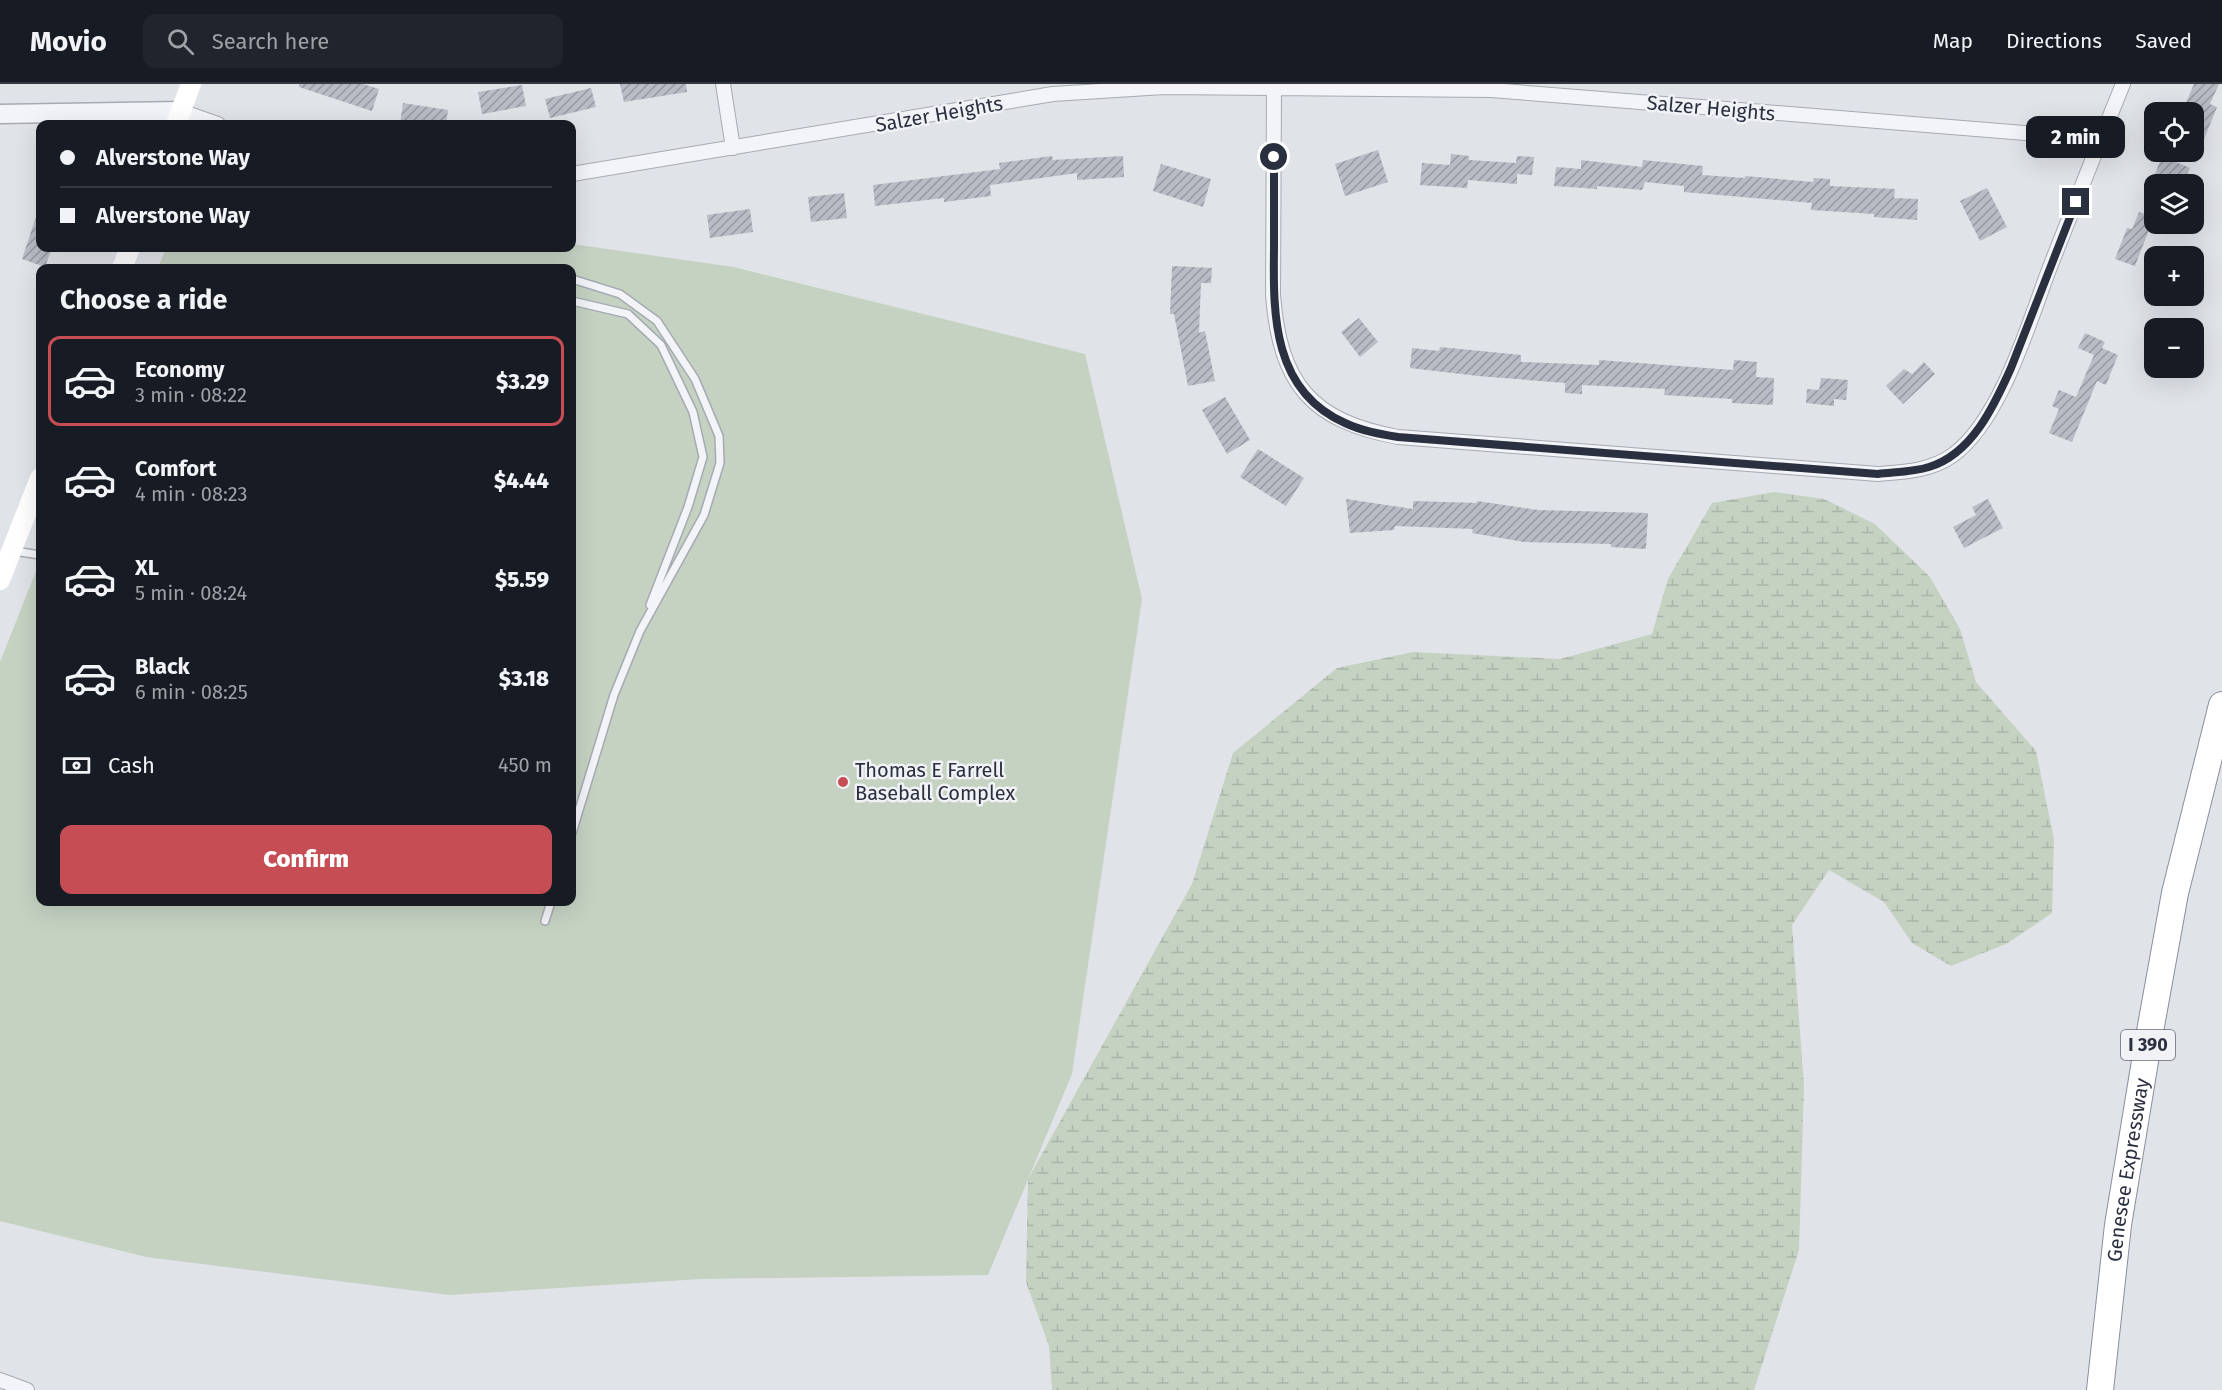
<!DOCTYPE html>
<html lang="en">
<head>
<meta charset="utf-8">
<style>
	:root { --surface:#171b24; --page:#20242c; --text:#f1f3f6; --muted:#9ea1a6; --line:#363941; --accent:#c64d54 }
	body { margin:0; font-family:"Fira Sans",sans-serif; background:var(--page); color:var(--text); height:100vh; display:flex; flex-direction:column; font-size:22px; white-space:nowrap }
	* { box-sizing:border-box; margin:0 }
	p { font-size:20px; color:var(--muted) }
	.icon { flex:none; width:33px; height:33px; fill:none; stroke:currentColor; stroke-width:2; stroke-linecap:round; stroke-linejoin:round }
	.map { position:relative; flex:1; overflow:hidden }
	.side { position:absolute; left:36px; top:180px; width:540px; height:642px; display:flex; flex-direction:column; background:var(--surface); border-radius:12px; box-shadow:0 6px 24px #0002 }
	.side>* { flex:none }
	.guide { position:absolute; left:36px; top:36px; width:540px; height:132px; border-radius:12px; box-shadow:0 6px 24px #0002; display:grid; align-content:center; height:132px; padding:0 24px; background:var(--surface) }
	.tools { position:absolute; left:2144px; top:18px; display:grid; gap:12px }
	.tools a { display:grid; place-items:center; width:60px; height:60px; border-radius:12px; background:var(--surface); box-shadow:0 6px 24px #0002; font-size:30px }
	.end { position:absolute; width:27px; height:27px; margin:-14px; border:8px solid #2a303f; background:#fff; box-shadow:0 0 0 3px #fff }
	.from { border-radius:50% }
	.bubble { position:absolute; height:42px; border-radius:12px; background:var(--surface); box-shadow:0 6px 24px #0002; font-size:20px; font-weight:800; line-height:42px; text-align:center }
	.guide b { display:flex; align-items:center; gap:21px; height:57px; font-size:22px }
	.guide b+b { border-top:2px solid var(--line) }
	.guide i { width:15px; height:15px; background:var(--text) }
	ul { padding:0; list-style:none }
	li { display:flex; align-items:center; gap:18px; height:90px; margin:0 12px 9px; padding:0 12px; border:3px solid transparent; border-radius:12px }
	li div { flex:1 }
	li b { display:block; font-size:22px }
	li em { font-style:normal; font-weight:800 }
	li.active { border-color:var(--accent) }
	li>.icon { width:54px; height:54px; stroke-width:1.5 }
	h2 { padding:0 24px; font-size:27px; line-height:72px }
	.pay { display:flex; align-items:center; gap:15px; height:66px; padding:0 24px; font-size:22px }
	.pay p { margin-inline-start:auto }
	.action { display:flex; gap:12px; margin-top:auto; padding:12px 24px }
	.action a { flex:1; height:69px; border-radius:12px; background:var(--accent); color:#fff; font-size:24px; font-weight:800; line-height:69px; text-align:center }
	header { display:flex; align-items:center; gap:36px; box-sizing:border-box; height:84px; padding:0 30px; background:var(--surface); border-bottom:2px solid var(--line) }
	header strong { font-size:28px }
	nav { display:flex; gap:33px; margin-inline-start:auto; font-size:21px }
	.search { width:420px; height:54px; background:var(--page); display:flex; align-items:center; gap:15px; box-sizing:border-box; padding:0 21px; border-radius:12px; color:var(--muted); font-size:22px }
	.map>svg:first-child { display:block }
	.grass { fill:#c5d2c2 }
	.wetland { fill:url(#wetland-marsh) }
	.building { fill:url(#building-hatch) }
	.lines { fill:none; stroke-linecap:round; stroke-linejoin:round }
	.service-casing { stroke:#a6aab2; stroke-width:10 }
	.minor-casing { stroke:#a6aab2; stroke-width:16 }
	.tertiary-casing { stroke:#a6aab2; stroke-width:21 }
	.motorway-casing { stroke:#898f9e; stroke-width:28 }
	.service { stroke:#f3f4f7; stroke-width:7 }
	.minor { stroke:#f3f4f7; stroke-width:14 }
	.tertiary { stroke:#f3f4f7; stroke-width:18 }
	.secondary { stroke:#fff; stroke-width:20 }
	.motorway { stroke:#fff; stroke-width:26 }
	.route { stroke:#2a303f; stroke-width:8 }
	.poi-dot { fill:#c64d54; stroke:#f0f2f6; stroke-width:2 }
	.labels { text-anchor:middle; stroke-width:5; stroke-linejoin:round; paint-order:stroke }
	.shield { fill:#f0f2f6; stroke:#656a76; stroke-width:1.5 }
	.shield-label { font-size:18px; font-weight:bold; fill:#2a303f }
	.street-label { font-size:20px; fill:#2a303f; stroke:#f0f2f6 }
	.poi-label { font-size:20px; fill:#2a303f; stroke:#f0f2f6; text-anchor:start }
</style>
</head>
<body>
<header>
<strong>Movio</strong>
<div class="search"><svg class="icon" aria-label="search" viewBox="0 0 24 24"><circle cx="10" cy="10" r="6"/><path d="M15 15l6 6"/></svg>Search here</div>
<nav><a>Map</a><a>Directions</a><a>Saved</a></nav>
</header>
<div class="map">
<svg width="2222" height="1306" viewBox="0 0 2222 1306">
	<defs>
		<pattern id="wetland-marsh" width="20" height="14" patternUnits="userSpaceOnUse" patternTransform="scale(1.5)"><rect width="20" height="14" fill="#c5d2c2"/><path d="M1 5h8M5 5V1M11 12h8M15 12V8" fill="none" stroke="#a9b5a8"/></pattern>
		<pattern id="building-hatch" width="6" height="6" patternUnits="userSpaceOnUse" patternTransform="scale(1.5)"><rect width="6" height="6" fill="#b8bcc5"/><path d="M-1 1l2-2M0 6l6-6M5 7l2-2" fill="none" stroke="#9699a1"/></pattern>
	</defs>
	<rect width="100%" height="100%" fill="#e0e3e8"/>
	<path class="grass" d="M 572,160 L 734,183 L 1085,270 L 1142,515 L 1072,990 L 988,1191 L 701,1195 L 449,1211 L 146,1173 L 0,1137 L 0,578 L 40,477 L 40,818 L 572,818 L 572,184 L 158,184 L 166,164 L 572,164 Z"/>
	<path class="wetland" d="M 1774,408 L 1824,415 L 1875,440 L 1930,493 L 1960,545 L 1976,598 L 2036,667 L 2054,756 L 2052,829 L 2008,859 L 1951,882 L 1912,859 L 1884,818 L 1829,786 L 1792,841 L 1804,1001 L 1799,1166 L 1754,1306 L 1052,1306 L 1049,1262 L 1026,1198 L 1028,1095 L 1192,800 L 1233,669 L 1337,584 L 1413,568 L 1560,575 L 1652,550 L 1668,495 L 1712,419 Z"/>
	<path class="building" d="M 299,0 L 363,0 L 379,5 L 372,27 L 299,3 Z
		M 620,0 L 686,0 L 687,8 L 624,18 Z
		M 2194,0 L 2219,0 L 2210,20 L 2217,23 L 2194,80 L 2193,28 L 2182,28 Z
		M 522,1 L 526,22 L 482,30 L 478,8 Z
		M 591,4 L 596,23 L 550,34 L 545,15 Z
		M 403,19 L 448,26 L 446,40 L 400,40 Z
		M 1378,66 L 1388,98 L 1345,112 L 1335,80 Z
		M 1451,70 L 1469,72 L 1469,76 L 1516,79 L 1517,72 L 1534,73 L 1532,91 L 1517,90 L 1517,100 L 1468,96 L 1467,104 L 1420,101 L 1422,79 L 1450,81 Z
		M 1052,72 L 1053,76 L 1123,72 L 1124,93 L 1077,96 L 1077,89 L 990,101 L 991,112 L 944,118 L 944,114 L 875,122 L 873,101 L 1000,85 L 999,79 Z
		M 2162,72 L 2190,84 L 2183,100 L 2159,100 L 2162,93 L 2155,90 Z
		M 1581,76 L 1642,83 L 1643,76 L 1703,82 L 1702,91 L 1745,94 L 1745,92 L 1813,98 L 1814,94 L 1830,95 L 1830,102 L 1895,105 L 1894,114 L 1918,115 L 1917,136 L 1874,133 L 1874,130 L 1811,126 L 1812,119 L 1684,108 L 1684,102 L 1645,98 L 1642,106 L 1597,102 L 1597,105 L 1554,102 L 1556,83 L 1581,85 Z
		M 1161,80 L 1211,95 L 1203,123 L 1153,107 Z
		M 1987,104 L 2007,143 L 1980,157 L 1960,117 Z
		M 844,109 L 847,134 L 811,138 L 808,113 Z
		M 750,125 L 753,148 L 710,154 L 707,131 Z
		M 38,127 L 40,128 L 40,164 L 52,164 L 45,183 L 22,175 Z
		M 2139,128 L 2154,133 L 2135,182 L 2115,175 L 2127,144 L 2132,145 Z
		M 1172,182 L 1212,184 L 1211,199 L 1201,199 L 1199,249 L 1205,247 L 1215,297 L 1188,302 L 1174,230 L 1170,230 Z
		M 1359,234 L 1378,258 L 1360,273 L 1341,248 Z
		M 2085,249 L 2105,258 L 2102,264 L 2118,271 L 2106,301 L 2097,297 L 2072,358 L 2049,349 L 2059,325 L 2052,322 L 2059,306 L 2076,313 L 2094,271 L 2078,264 Z
		M 1440,263 L 1521,271 L 1521,278 L 1599,281 L 1599,276 L 1733,286 L 1734,276 L 1757,278 L 1756,293 L 1774,294 L 1773,321 L 1732,319 L 1732,315 L 1664,311 L 1665,305 L 1582,301 L 1582,310 L 1565,309 L 1565,299 L 1478,292 L 1410,284 L 1412,264 L 1439,267 Z
		M 1924,278 L 1935,290 L 1903,320 L 1886,302 L 1904,285 L 1912,290 Z
		M 1821,294 L 1848,296 L 1846,316 L 1834,315 L 1834,322 L 1806,319 L 1807,305 L 1819,306 Z
		M 1225,313 L 1250,356 L 1227,370 L 1202,326 Z
		M 1258,365 L 1304,394 L 1286,422 L 1240,393 Z
		M 1346,415 L 1413,425 L 1413,417 L 1477,419 L 1477,417 L 1538,426 L 1648,429 L 1646,465 L 1611,463 L 1611,460 L 1524,458 L 1472,449 L 1473,445 L 1395,442 L 1394,446 L 1350,449 Z
		M 1988,415 L 2003,444 L 1964,464 L 1953,443 L 1976,431 L 1972,423 Z"/>
	<g class="lines">
		<defs>
			<path id="service" d="M 572,195 L 620,210 L 657,237 L 695,295 L 719,352 L 720,379 L 704,431 L 640,547 L 614,611 L 572,749
				M 572,217 L 628,230 L 661,261 L 693,328 L 703,373 L 688,423 L 650,521
				M 14,467 L 40,471
				M 545,837 L 551,818"/>
			<path id="minor" d="M 723,0 L 733,64
				M 1274,4 L 1273,211 C 1280,300 1311,337 1398,353 L 1878,390 C 1904,388 1931,387 1953,371 C 2001,336 2029,238 2050,183 C 2074,122 2098,61 2123,0
				M 181,27 L 218,40
				M 572,90 L 1053,10 L 1164,3 L 1491,6 L 2100,55
				M 0,1296 L 27,1306"/>
			<path id="tertiary" d="M 0,30 L 181,27"/>
			<g id="motorway">
				<path id="s1" d="M 2100,1306 L 2118,1141 L 2149,953 L 2175,809 L 2222,621"/>
			</g>
		</defs>
		<use href="#service" class="service-casing"/>
		<use href="#minor" class="minor-casing"/>
		<use href="#tertiary" class="tertiary-casing"/>
		<use href="#motorway" class="motorway-casing"/>
		<use href="#service" class="service"/>
		<use href="#minor" class="minor"/>
		<use href="#tertiary" class="tertiary"/>
		<path class="secondary" d="M 176,40 L 191,0
			M 122,184 L 130,164
			M 0,496 L 40,394"/>
		<use href="#motorway" class="motorway"/>
	</g>
	<g class="lines">
		<path class="route" d="M 1274,73 C 1274,104 1274,134 1274,165 C 1273,232 1273,307 1345,339 C 1362,347 1380,350 1398,353 L 1878,390 C 1895,388 1913,388 1929,383 C 1972,370 1994,322 2011,284 L 2076,118"/>
	</g>
	<circle class="poi-dot" cx="843" cy="698" r="6"/>
	<g class="labels">
		<rect class="shield" x="2121" y="946" width="54" height="30" rx="4.5"/>
		<g class="shield-label">
			<text x="2148" y="967">I 390</text>
		</g>
		<g class="street-label">
			<text transform="translate(1711 24) rotate(5)" y="7">Salzer Heights</text>
			<text transform="translate(939 30) rotate(-10)" y="7">Salzer Heights</text>
			<text dy="7" stroke="none"><textPath href="#s1" startOffset="222">Genesee Expressway</textPath></text>
		</g>
		<g class="poi-label">
			<text x="855" y="693">Thomas E Farrell<tspan x="855" dy="23">Baseball Complex</tspan></text>
		</g>
	</g>
</svg>
<div class="tools">
<a><svg class="icon" aria-label="locate" viewBox="0 0 24 24"><circle cx="12" cy="12" r="6"/><path d="M12 2v4M12 18v4M2 12h4M18 12h4"/></svg></a>
<a><svg class="icon" aria-label="layers" viewBox="0 0 24 24"><path d="M12 4l9 5-9 5-9-5zM3 14l9 5 9-5"/></svg></a>
<a>+</a>
<a>−</a>
</div>
<i class="end from" style="left:1274px;top:73px"></i>
<i class="end" style="left:2076px;top:118px"></i>
<div class="bubble" style="left:2026px;top:32px;width:99px">2 min</div>
<div class="guide">
<b><i class="from"></i>Alverstone Way</b>
<b><i></i>Alverstone Way</b>
</div>
<section class="side">
<h2>Choose a ride</h2>
<ul>
<li class="active"><svg class="icon" aria-label="car" viewBox="0 0 24 24"><path d="M5 17H2v-5l4-1 3-4h7l3 4 3 1v5h-3M9 17h6M6 11h13"/><circle cx="7" cy="17" r="2"/><circle cx="17" cy="17" r="2"/></svg><div><b>Economy</b><p>3 min · 08:22</p></div><em>$3.29</em></li>
<li><svg class="icon" aria-label="car" viewBox="0 0 24 24"><path d="M5 17H2v-5l4-1 3-4h7l3 4 3 1v5h-3M9 17h6M6 11h13"/><circle cx="7" cy="17" r="2"/><circle cx="17" cy="17" r="2"/></svg><div><b>Comfort</b><p>4 min · 08:23</p></div><em>$4.44</em></li>
<li><svg class="icon" aria-label="car" viewBox="0 0 24 24"><path d="M5 17H2v-5l4-1 3-4h7l3 4 3 1v5h-3M9 17h6M6 11h13"/><circle cx="7" cy="17" r="2"/><circle cx="17" cy="17" r="2"/></svg><div><b>XL</b><p>5 min · 08:24</p></div><em>$5.59</em></li>
<li><svg class="icon" aria-label="car" viewBox="0 0 24 24"><path d="M5 17H2v-5l4-1 3-4h7l3 4 3 1v5h-3M9 17h6M6 11h13"/><circle cx="7" cy="17" r="2"/><circle cx="17" cy="17" r="2"/></svg><div><b>Black</b><p>6 min · 08:25</p></div><em>$3.18</em></li>
</ul>
<div class="pay"><svg class="icon" aria-label="cash" viewBox="0 0 24 24"><path d="M3 7h18v10H3z"/><circle cx="12" cy="12" r="2"/></svg>Cash<p>450 m</p></div>
<div class="action"><a>Confirm</a></div>
</section>
</div>
</body>
</html>
